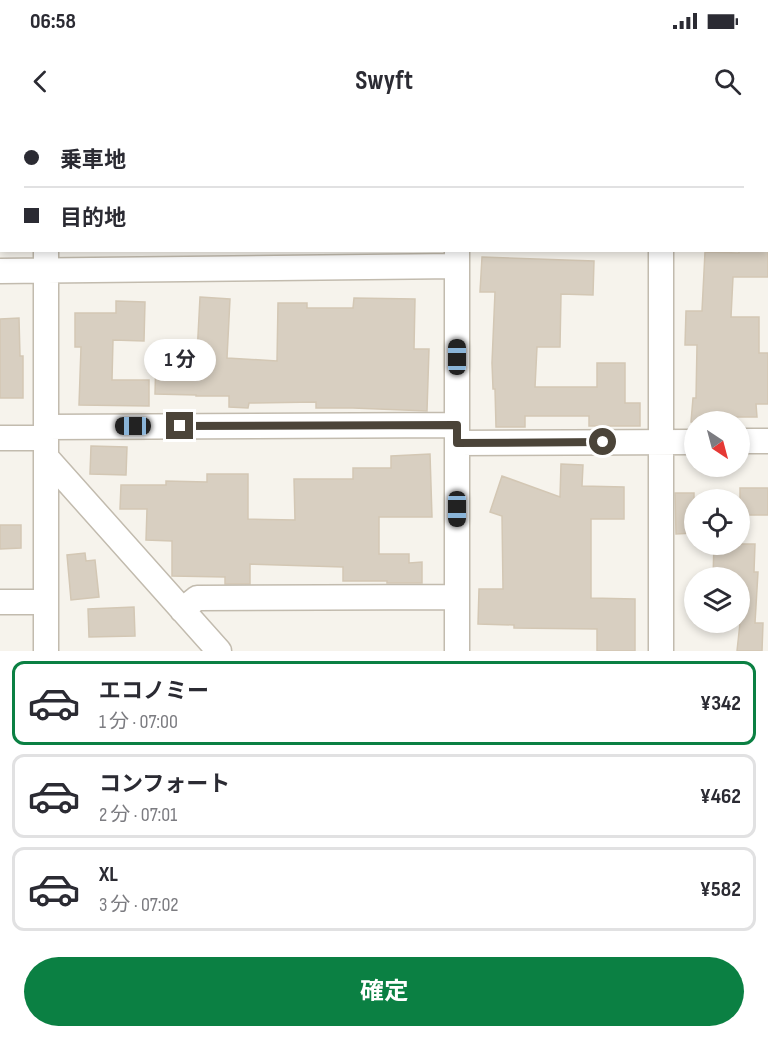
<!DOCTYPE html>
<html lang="ja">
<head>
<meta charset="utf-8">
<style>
	:root { --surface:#fff; --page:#f7f7f7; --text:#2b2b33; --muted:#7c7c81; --line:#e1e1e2; --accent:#0b8043 }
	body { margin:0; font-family:"Sofia Sans Condensed","Noto Sans JP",sans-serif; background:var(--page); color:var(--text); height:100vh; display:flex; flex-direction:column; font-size:22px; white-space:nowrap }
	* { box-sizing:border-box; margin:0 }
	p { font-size:20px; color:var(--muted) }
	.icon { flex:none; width:33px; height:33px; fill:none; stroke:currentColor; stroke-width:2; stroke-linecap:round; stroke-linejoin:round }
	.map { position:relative; height:531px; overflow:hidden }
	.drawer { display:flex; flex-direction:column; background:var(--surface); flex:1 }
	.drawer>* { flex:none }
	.banner { position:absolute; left:0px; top:0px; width:768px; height:132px; box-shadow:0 3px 9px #0003; display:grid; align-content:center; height:132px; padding:0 24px; background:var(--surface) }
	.needle { width:39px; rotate:144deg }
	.buttons { position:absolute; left:684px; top:291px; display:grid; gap:12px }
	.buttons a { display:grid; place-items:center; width:66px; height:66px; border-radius:50%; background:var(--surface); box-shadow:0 3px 9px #0003; font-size:30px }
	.end { position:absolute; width:27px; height:27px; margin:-14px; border:8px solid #4b4439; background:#fff; box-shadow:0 0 0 3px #fff }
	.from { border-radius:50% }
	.bubble { position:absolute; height:42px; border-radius:21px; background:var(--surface); box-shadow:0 3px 9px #0003; font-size:20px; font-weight:700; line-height:42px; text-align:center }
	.car { position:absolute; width:18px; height:36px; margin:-18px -9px; border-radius:8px; box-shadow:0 0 4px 2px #0007; background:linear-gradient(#222 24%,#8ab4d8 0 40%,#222 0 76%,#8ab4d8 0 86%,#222 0) }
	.banner b { display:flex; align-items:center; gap:21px; height:57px; font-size:22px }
	.banner b+b { border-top:2px solid var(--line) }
	.banner i { width:15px; height:15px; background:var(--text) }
	ul { padding:10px 0 0; list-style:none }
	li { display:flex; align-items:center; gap:18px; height:84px; margin:0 12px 9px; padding:0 12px; border:3px solid var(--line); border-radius:12px }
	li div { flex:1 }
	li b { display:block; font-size:22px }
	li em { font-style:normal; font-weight:700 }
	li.current { border-color:var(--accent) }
	li>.icon { width:54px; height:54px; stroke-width:1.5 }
	.cta { display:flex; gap:12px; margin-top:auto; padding:12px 24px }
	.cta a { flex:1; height:69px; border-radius:36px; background:var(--accent); color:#fff; font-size:24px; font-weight:700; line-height:69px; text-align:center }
	.status { display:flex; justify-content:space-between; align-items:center; height:42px; padding:0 30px; background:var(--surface); direction:ltr }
	.status svg { height:16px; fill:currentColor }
	header { display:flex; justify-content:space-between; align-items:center; height:78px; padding:0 24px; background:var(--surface); font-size:27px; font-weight:700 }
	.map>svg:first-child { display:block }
	.building { fill:#d8cfc1; stroke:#d3c7b4; stroke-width:1.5 }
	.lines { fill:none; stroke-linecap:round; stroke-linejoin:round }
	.street-casing { stroke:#c2bbae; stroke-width:27 }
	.street { stroke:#fff; stroke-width:24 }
	.route { stroke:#4b4439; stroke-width:8 }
</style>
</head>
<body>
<div class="status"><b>06:58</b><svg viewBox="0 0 49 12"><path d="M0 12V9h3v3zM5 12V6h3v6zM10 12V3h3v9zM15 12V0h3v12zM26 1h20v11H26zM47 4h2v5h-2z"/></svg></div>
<header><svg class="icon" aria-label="back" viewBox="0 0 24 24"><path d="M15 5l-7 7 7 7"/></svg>Swyft<svg class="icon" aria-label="search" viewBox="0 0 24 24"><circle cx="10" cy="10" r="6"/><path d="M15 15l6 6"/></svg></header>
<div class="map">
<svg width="768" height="531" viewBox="0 0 768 531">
	<rect width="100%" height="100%" fill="#f6f3ec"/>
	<path class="building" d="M 739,130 L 768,130 L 768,157 L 733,157 L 731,197 L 759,197 L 759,233 L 768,233 L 768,284 L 756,284 L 757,297 L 721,297 L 721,302 L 691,302 L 693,278 L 696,278 L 697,225 L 685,225 L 686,191 L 702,191 L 705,132 L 739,133 Z
		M 482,137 L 594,141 L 593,175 L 561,174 L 560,227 L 537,227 L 535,267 L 597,267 L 597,243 L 625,243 L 625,283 L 640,283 L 640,306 L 589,306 L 589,296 L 525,296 L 525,307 L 496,307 L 495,269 L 493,269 L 492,243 L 495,172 L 480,172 Z
		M 200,177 L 230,179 L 227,238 L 277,241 L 278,183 L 307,183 L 307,188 L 353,188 L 354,178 L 415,179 L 414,229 L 429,229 L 427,291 L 353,288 L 316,288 L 316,282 L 249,283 L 248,288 L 229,287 L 229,276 L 196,276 L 196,275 L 155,274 L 156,236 L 196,237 L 197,235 Z
		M 116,181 L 145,182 L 144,221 L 113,220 L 112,260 L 149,260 L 149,286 L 79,285 L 81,227 L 75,227 L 75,193 L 116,193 Z
		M 19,198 L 20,236 L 23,236 L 23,278 L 0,278 L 0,199 Z
		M 91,326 L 127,327 L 126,355 L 90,354 Z
		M 430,334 L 432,397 L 379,397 L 379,434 L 409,434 L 409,443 L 422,442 L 422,463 L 387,463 L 387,461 L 343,461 L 343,447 L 250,444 L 250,464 L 225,464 L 225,457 L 172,456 L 172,421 L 146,420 L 147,389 L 120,389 L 121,365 L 166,365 L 166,361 L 207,362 L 207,354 L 248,354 L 248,399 L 295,400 L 294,359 L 353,359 L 353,348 L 391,348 L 391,336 Z
		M 561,344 L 583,345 L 582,366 L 624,367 L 624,399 L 591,399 L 591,478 L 635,479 L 635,531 L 597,531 L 597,509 L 514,508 L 514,505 L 478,504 L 479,469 L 503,469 L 502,396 L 490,392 L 502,356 L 560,377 Z
		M 740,368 L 768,368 L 768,395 L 740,395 Z
		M 675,373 L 694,373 L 694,413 L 676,414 Z
		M 0,405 L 21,405 L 21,428 L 0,429 Z
		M 714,424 L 755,424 L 754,452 L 758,452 L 755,503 L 763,503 L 762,531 L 737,531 L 740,503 L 740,458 L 713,458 Z
		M 85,433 L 86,441 L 95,440 L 99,477 L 71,480 L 67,435 Z
		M 134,487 L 135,516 L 89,517 L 88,489 Z"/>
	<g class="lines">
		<defs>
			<path id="street" d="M 46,2 L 46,0
				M 458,2 L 458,0
				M 661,2 L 661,0
				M 661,130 L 661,531
				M 0,151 L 457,146
				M 46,307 L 457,305
				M 0,318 L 46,318
				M 740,321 L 768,321
				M 457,323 L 694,322
				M 46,337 L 219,531
				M 0,482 L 46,482
				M 182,490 L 197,478 L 457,477
				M 46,531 L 46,130
				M 457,531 L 457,130"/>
		</defs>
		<use href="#street" class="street-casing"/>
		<use href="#street" class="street"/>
	</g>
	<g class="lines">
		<path class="route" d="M 180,306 L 457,305 L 457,323 L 603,322"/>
	</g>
</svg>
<div class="buttons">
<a><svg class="needle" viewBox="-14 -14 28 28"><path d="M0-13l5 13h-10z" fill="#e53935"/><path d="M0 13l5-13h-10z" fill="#7c7c81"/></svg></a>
<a><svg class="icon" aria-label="locate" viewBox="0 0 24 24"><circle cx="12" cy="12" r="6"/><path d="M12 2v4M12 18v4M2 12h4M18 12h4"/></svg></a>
<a><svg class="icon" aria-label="layers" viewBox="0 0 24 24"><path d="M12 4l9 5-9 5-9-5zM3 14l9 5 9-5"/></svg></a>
</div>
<i class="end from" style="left:603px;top:322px"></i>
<i class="end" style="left:180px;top:306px"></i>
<div class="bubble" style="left:144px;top:219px;width:72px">1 分</div>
<i class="car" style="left:457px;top:237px;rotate:0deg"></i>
<i class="car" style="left:133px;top:306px;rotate:270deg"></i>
<i class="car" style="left:457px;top:389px;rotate:180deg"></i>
<div class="banner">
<b><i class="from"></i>乗車地</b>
<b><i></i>目的地</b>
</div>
</div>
<section class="drawer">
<ul>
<li class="current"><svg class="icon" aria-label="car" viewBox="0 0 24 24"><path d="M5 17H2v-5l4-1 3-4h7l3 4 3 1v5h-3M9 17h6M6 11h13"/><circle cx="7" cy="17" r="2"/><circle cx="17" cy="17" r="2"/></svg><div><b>エコノミー</b><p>1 分 · 07:00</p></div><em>¥342</em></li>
<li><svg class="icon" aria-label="car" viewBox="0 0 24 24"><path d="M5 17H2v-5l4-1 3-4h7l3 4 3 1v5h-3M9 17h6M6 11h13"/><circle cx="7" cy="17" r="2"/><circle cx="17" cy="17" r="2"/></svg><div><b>コンフォート</b><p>2 分 · 07:01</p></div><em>¥462</em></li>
<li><svg class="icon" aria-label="car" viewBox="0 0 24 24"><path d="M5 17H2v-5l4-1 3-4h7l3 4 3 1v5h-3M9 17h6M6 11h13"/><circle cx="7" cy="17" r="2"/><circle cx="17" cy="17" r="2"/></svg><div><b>XL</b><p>3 分 · 07:02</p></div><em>¥582</em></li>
</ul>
<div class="cta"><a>確定</a></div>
</section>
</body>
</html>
